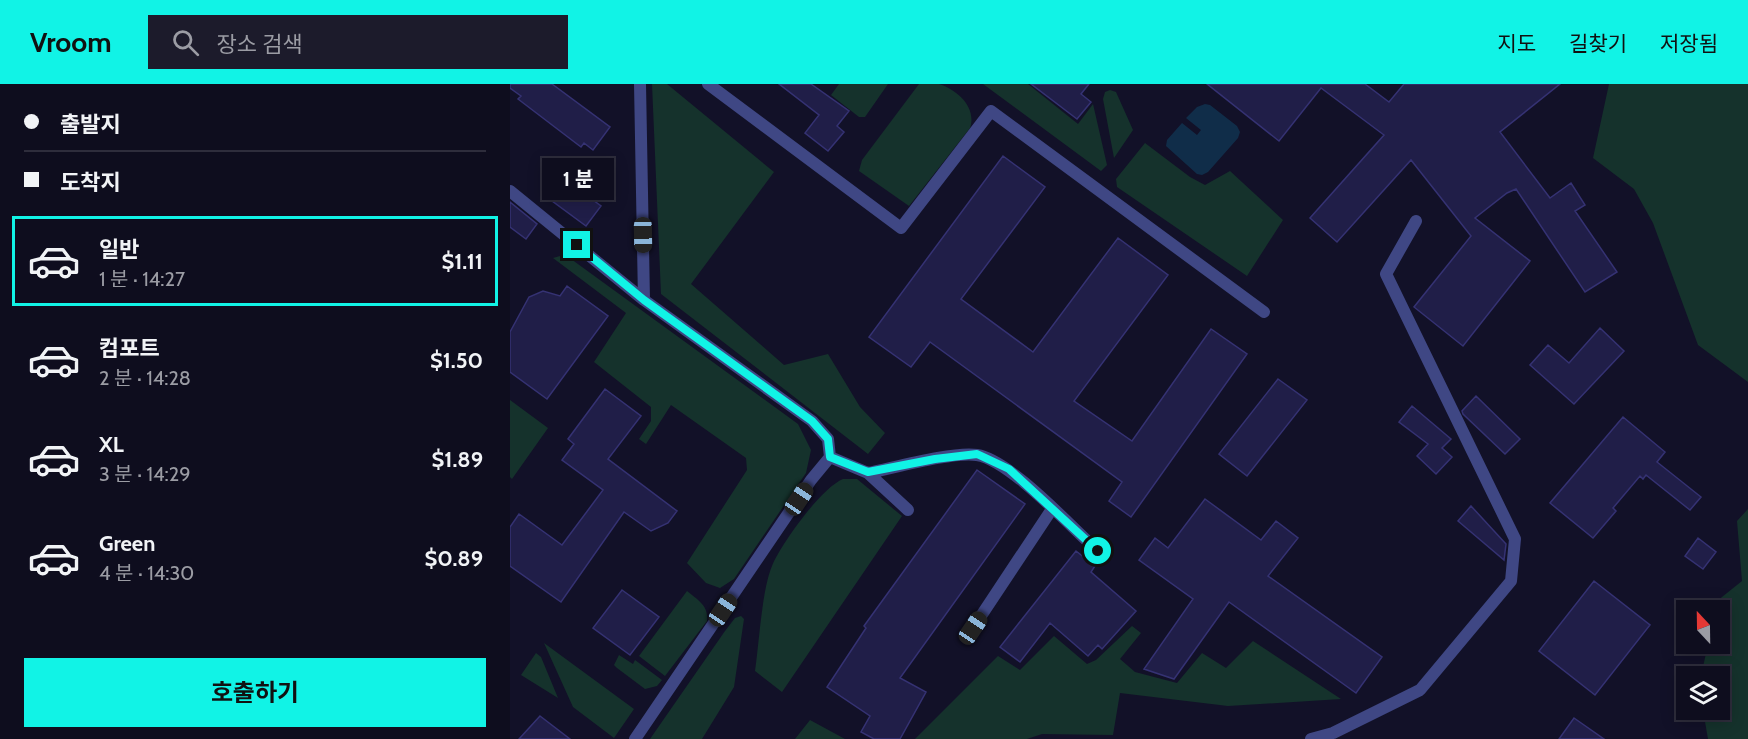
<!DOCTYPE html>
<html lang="ko">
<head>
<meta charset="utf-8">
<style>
	:root { --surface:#0e0d1e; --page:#1c1b2b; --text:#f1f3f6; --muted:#9b9ca4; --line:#2e2d3c; --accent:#11f3e6 }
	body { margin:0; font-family:Cabin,"Noto Sans KR",sans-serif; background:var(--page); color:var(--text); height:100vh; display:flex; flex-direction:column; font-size:22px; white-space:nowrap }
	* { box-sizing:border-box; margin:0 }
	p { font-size:20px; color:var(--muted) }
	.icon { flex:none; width:33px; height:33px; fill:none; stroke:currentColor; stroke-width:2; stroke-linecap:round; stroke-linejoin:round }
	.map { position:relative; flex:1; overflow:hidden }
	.side { display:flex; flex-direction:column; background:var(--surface); width:510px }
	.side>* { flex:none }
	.guide { display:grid; align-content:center; height:132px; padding:0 24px; background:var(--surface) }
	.needle { width:39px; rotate:338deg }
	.tools { position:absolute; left:1166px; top:516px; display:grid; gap:12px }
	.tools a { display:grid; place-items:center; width:54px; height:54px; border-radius:0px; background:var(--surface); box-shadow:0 3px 15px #0003,0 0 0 2px var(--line); font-size:30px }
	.end { position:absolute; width:27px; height:27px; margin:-14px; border:8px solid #11f3e6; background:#111; box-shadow:0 0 0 3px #111 }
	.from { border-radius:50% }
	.bubble { position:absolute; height:42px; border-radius:0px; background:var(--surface); box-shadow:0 3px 15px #0003,0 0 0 2px var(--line); font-size:20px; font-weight:700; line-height:42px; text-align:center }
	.car { position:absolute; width:18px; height:36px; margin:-18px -9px; border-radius:8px; box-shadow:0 0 4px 2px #0007; background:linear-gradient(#222 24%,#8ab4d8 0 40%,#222 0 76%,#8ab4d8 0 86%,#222 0) }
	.guide b { display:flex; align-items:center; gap:21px; height:57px; font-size:22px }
	.guide b+b { border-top:2px solid var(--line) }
	.guide i { width:15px; height:15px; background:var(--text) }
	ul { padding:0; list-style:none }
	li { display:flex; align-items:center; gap:18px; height:90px; margin:0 12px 9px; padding:0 12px; border:3px solid transparent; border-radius:0px }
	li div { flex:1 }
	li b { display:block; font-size:22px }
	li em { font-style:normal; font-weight:700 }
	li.current { border-color:var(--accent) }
	li>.icon { width:54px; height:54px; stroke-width:1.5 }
	.cta { display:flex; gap:12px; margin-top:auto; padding:12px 24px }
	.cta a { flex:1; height:69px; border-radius:0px; background:var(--accent); color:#111; font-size:24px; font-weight:700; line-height:69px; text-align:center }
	header { display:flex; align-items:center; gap:36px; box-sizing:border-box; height:84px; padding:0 30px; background:var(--accent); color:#111 }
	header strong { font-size:28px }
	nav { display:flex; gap:33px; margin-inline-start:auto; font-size:21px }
	.search { width:420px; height:54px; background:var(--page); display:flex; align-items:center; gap:15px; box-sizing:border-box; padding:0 21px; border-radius:0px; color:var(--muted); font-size:22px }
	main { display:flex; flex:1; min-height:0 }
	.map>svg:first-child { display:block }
	.green { fill:#15322c }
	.water { fill:#102d49 }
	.building { fill:#201e48; stroke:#353273; stroke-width:1.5 }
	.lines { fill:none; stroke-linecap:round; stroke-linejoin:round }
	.minor { stroke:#3f4784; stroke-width:12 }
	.route { stroke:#11f3e6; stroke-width:8 }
</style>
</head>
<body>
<header>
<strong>Vroom</strong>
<div class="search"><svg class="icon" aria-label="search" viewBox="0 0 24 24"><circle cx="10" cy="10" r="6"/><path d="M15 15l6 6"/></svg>장소 검색</div>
<nav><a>지도</a><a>길찾기</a><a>저장됨</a></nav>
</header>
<main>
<section class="side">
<div class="guide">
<b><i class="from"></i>출발지</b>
<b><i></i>도착지</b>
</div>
<ul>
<li class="current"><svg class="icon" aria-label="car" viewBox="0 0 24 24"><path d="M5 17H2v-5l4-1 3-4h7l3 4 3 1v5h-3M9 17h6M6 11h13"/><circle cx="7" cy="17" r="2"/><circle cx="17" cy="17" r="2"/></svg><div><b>일반</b><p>1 분 · 14:27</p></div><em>$1.11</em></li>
<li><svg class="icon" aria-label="car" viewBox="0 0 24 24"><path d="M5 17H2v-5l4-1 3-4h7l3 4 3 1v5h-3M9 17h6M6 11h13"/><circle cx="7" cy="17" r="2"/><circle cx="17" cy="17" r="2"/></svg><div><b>컴포트</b><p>2 분 · 14:28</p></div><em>$1.50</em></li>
<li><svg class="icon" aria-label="car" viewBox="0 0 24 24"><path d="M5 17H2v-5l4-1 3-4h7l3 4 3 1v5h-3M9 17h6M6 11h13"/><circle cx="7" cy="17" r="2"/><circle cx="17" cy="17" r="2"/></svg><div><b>XL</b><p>3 분 · 14:29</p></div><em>$1.89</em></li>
<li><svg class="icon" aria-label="car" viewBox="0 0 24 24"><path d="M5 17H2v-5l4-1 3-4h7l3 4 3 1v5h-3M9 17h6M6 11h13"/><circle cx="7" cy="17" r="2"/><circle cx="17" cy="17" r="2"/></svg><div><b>Green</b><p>4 분 · 14:30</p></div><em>$0.89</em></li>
</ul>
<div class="cta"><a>호출하기</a></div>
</section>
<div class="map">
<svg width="1238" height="655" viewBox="0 0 1238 655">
	<rect width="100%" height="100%" fill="#121128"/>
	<path class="green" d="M 142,0 L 157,0 L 264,88 L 181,200 L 274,281 L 318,270 L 350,323 L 375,349 L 358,370 L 151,210 Z
		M 329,0 L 378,0 L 355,33 L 349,33 L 321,11 Z
		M 409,0 C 415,0 424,0 429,0 C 448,6 467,24 460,44 L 399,122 L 349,87 L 352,76 Z
		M 473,0 L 518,0 L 568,40 L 583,20 L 597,81 L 591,87 Z
		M 1099,0 L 1238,0 L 1238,298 L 1188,261 L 1143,139 L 1124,105 L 1083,74 Z
		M 600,6 L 606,8 L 623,46 L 604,74 L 593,15 L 595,8 Z
		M 635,59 L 680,93 L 695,101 L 720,87 L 773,136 L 737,192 L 607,103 L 606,95 Z
		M 50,172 L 61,175 L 288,340 L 301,366 L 296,389 L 224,495 L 210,504 L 196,499 L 177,479 L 237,386 L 236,374 L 161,321 L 136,360 L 129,355 L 141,337 L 141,323 L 84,278 L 116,229 L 43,174 Z
		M 0,316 L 38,344 L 2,395 L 0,393 Z
		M 333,395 L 347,395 L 392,432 L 272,608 L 245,587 C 249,560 252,505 262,482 C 271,460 311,404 333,395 Z
		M 1238,425 L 1238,655 L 1198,655 L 1193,626 L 1209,626 L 1209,592 L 1191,592 L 1198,560 L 1209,560 L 1209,526 L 1205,526 L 1207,517 L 1232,497 L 1227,437 Z
		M 177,507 C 188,516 199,522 197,537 L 155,592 L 129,572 Z
		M 231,532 L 234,535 L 224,603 L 192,655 L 140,655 L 215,547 L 225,534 Z
		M 622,542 L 631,549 L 610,575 L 625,588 L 667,599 L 692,569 L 716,584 L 743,557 L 831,615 L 718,622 L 610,609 L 603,651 L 532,650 L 517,655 L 405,655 L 488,572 L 510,586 L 544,552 L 577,580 L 586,576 Z
		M 34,559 L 124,625 L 104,654 L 63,623 Z
		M 26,569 L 31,573 L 48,614 L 11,591 Z
		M 109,571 L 123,580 L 125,576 L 152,596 L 147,602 L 135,605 L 107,584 L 104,581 Z
		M 300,636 L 335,655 L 285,655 Z"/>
	<path class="water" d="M 695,20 L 700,21 L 727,42 L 730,48 L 728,54 L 698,88 L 692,91 L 687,90 L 656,62 L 657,56 L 672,39 L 687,51 L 691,46 L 676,34 L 687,23 Z"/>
	<path class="building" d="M 0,0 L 42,0 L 100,43 L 83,66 L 74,59 L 71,63 L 8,15 L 11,12 L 0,4 Z
		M 269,0 L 301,0 L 339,27 L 327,42 L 334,48 L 318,67 L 295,49 L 309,31 Z
		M 521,0 L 579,0 L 571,10 L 581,18 L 567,35 Z
		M 697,0 L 855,0 L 879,18 L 894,0 L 1050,0 L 990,48 L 1040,114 L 1061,99 L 1075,121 L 1065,127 L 1107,188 L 1075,208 L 1006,105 L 997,109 L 965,134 L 1020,177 L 953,262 L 904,223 L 961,152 L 901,76 L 827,158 L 800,134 L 874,51 L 811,4 L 769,57 Z
		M 493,72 L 535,103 L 451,215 L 523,268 L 608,154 L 658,191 L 564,317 L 622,357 L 701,245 L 737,270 L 621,433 L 599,417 L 612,398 L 420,258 L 401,283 L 359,253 Z
		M 49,91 L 91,122 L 76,142 L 34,111 Z
		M 0,118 L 27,140 L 16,155 L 0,143 Z
		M 57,202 L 98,232 L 37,315 L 0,288 L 0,248 L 19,213 L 33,207 L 50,212 Z
		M 1090,244 L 1114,267 L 1064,320 L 1020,281 L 1038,261 L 1059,279 Z
		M 768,295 L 797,316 L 737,392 L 709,370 Z
		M 95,305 L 131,332 L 98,375 L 167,427 L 158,439 L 141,447 L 114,428 L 51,518 L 0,482 L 0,443 L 9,430 L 52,461 L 93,406 L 52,376 L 64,360 L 58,355 Z
		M 966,312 L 1010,355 L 995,370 L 953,330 L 952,327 Z
		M 902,322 L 941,355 L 932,364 L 942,373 L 926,390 L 907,372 L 918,360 L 889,338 Z
		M 1113,333 L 1155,368 L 1147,378 L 1191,413 L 1180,426 L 1136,391 L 1133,395 L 1130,392 L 1103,424 L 1106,427 L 1083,454 L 1040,419 Z
		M 467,386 L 515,420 L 390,594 L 416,608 L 390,655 L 364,655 L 351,648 L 360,632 L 317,603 L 356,544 L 354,542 Z
		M 695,415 L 751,456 L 766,437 L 788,454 L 758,492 L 872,573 L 846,609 L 719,518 L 664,595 L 634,585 L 683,515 L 629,476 L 645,454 L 658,464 Z
		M 961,422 L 996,460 L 994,476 L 948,437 Z
		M 1188,454 L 1206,468 L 1193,485 L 1175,472 Z
		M 566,467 L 585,482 L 581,488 L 626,527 L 592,565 L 588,561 L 578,572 L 540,539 L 510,578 L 490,563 Z
		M 1084,497 L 1140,541 L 1085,611 L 1029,567 Z
		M 112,506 L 149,533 L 120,571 L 83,544 Z
		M 30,632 L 60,655 L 9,655 Z
		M 1064,634 L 1094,655 L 1049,655 Z"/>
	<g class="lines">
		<path class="minor" d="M 130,0 L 134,216 L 302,337 L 318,355 L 320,373 L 358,389 L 398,426
			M 198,0 L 391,144 L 481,27 L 754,228
			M 0,107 L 134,216
			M 358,389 C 383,384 444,367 467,371 C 500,376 561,443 588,467
			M 463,544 L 542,425
			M 125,655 L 301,396 L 320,373
			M 801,655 L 823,649 L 910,606 L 1001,497 L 1005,455 L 876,190 L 906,137"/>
	</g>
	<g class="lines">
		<path class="route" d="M 67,161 L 134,216 L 302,337 L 318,355 L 320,373 L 358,388 L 425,375 L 467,370 L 499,385 L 588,467"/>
	</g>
</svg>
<div class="tools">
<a><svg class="needle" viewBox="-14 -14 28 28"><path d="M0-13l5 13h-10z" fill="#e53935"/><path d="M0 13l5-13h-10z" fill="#9b9ca4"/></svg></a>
<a><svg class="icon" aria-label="layers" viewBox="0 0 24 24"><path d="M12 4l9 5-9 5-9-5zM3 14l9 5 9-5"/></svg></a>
</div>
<i class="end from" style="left:588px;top:467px"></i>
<i class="end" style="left:67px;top:161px"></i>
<div class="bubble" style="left:32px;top:74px;width:72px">1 분</div>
<i class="car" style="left:133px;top:151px;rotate:179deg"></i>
<i class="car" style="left:289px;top:415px;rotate:34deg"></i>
<i class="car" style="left:213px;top:526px;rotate:34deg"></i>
<i class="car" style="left:463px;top:544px;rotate:34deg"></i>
</div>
</main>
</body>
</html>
